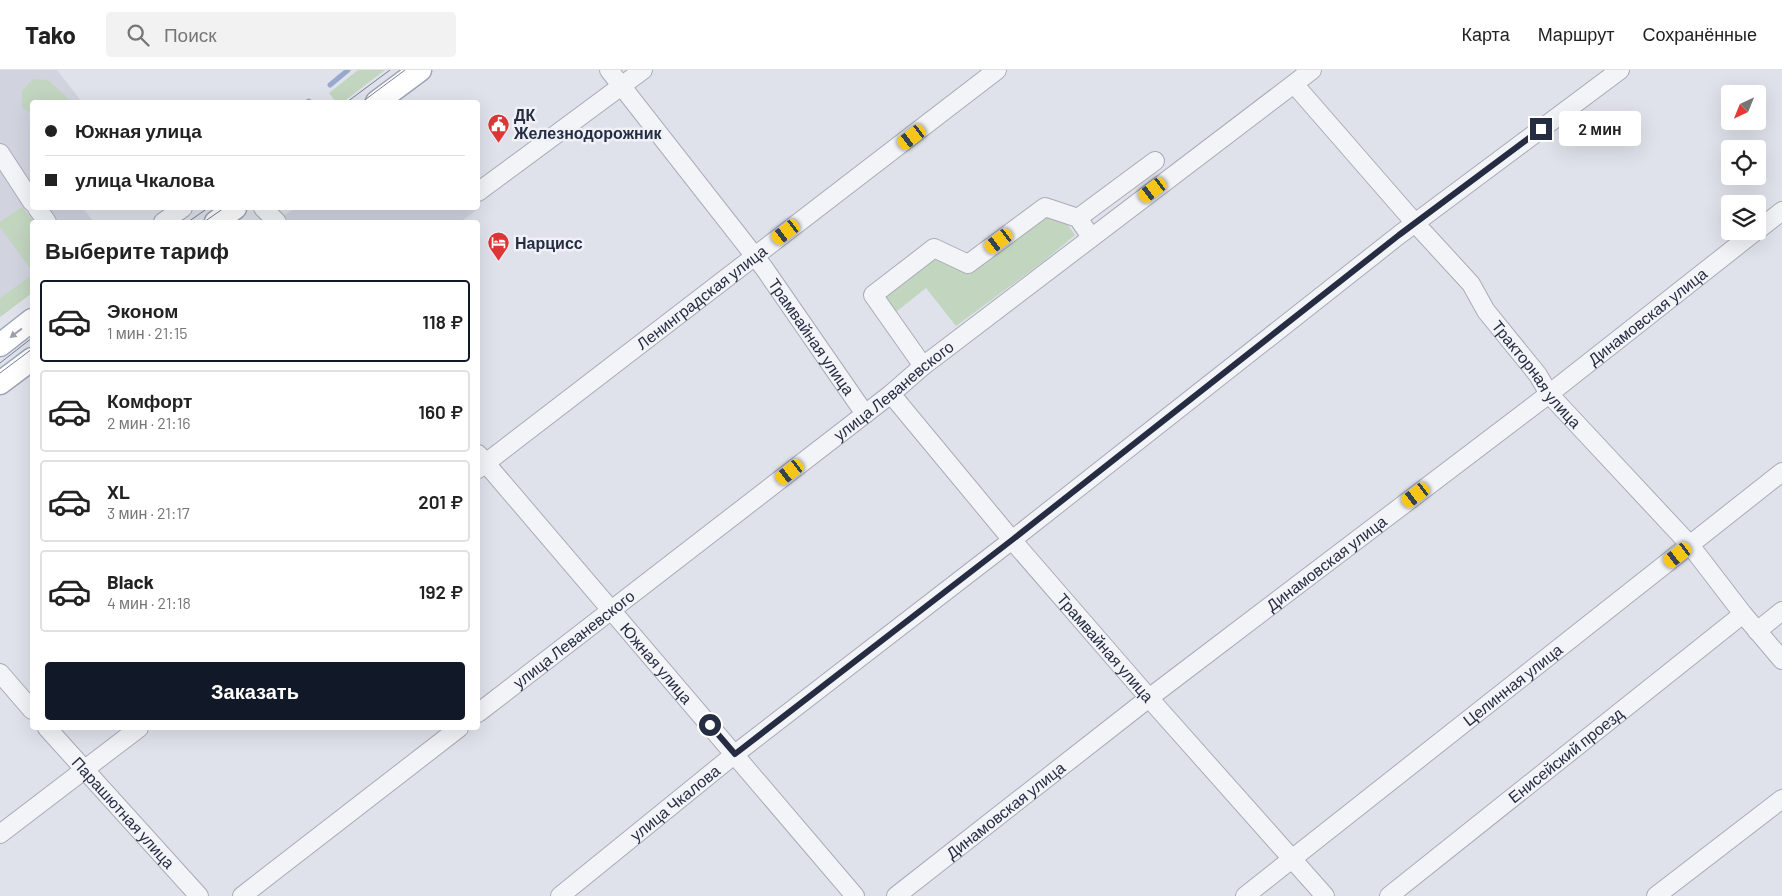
<!DOCTYPE html>
<html lang="ru">
<head>
<meta charset="utf-8">
<style>
	:root { --surface:#fff; --page:#f2f2f2; --text:#222; --muted:#767676; --line:#e0e0e0; --accent:#111827 }
	body { margin:0; font-family:Barlow,sans-serif; background:var(--page); color:var(--text); height:100vh; display:flex; flex-direction:column; font-size:19px; white-space:nowrap }
	* { box-sizing:border-box; margin:0 }
	p { font-size:16px; color:var(--muted) }
	.icon { flex:none; width:28px; height:28px; fill:none; stroke:currentColor; stroke-width:2; stroke-linecap:round; stroke-linejoin:round }
	.map { position:relative; flex:1; overflow:hidden }
	.drawer { position:absolute; left:30px; top:150px; width:450px; height:510px; display:flex; flex-direction:column; background:var(--surface); border-radius:5px; box-shadow:0 5px 20px #0002 }
	.drawer>* { flex:none }
	.hud { position:absolute; left:30px; top:30px; width:450px; height:110px; border-radius:5px; box-shadow:0 5px 20px #0002; display:grid; align-content:center; height:110px; padding:0 15px; background:var(--surface) }
	.needle { width:32px; rotate:223deg }
	.buttons { position:absolute; left:1721px; top:15px; display:grid; gap:10px }
	.buttons a { display:grid; place-items:center; width:45px; height:45px; border-radius:5px; background:var(--surface); box-shadow:0 5px 20px #0002; font-size:25px }
	.end { position:absolute; width:22px; height:22px; margin:-11px; border:6px solid #262d43; background:#fff; box-shadow:0 0 0 2px #fff }
	.from { border-radius:50% }
	.bubble { position:absolute; height:35px; border-radius:5px; background:var(--surface); box-shadow:0 5px 20px #0002; font-size:16px; font-weight:600; line-height:35px; text-align:center }
	.car { position:absolute; width:15px; height:30px; margin:-15px -8px; border-radius:6px; box-shadow:0 0 4px 1px #0007; background:linear-gradient(#f5c518 24%,#345 0 40%,#f5c518 0 76%,#345 0 86%,#f5c518 0) }
	.hud b { display:flex; align-items:center; gap:18px; height:48px; font-size:19px }
	.hud b+b { border-top:1px solid var(--line) }
	.hud i { width:12px; height:12px; background:var(--text) }
	ul { padding:0; list-style:none }
	li { display:flex; align-items:center; gap:15px; height:82px; margin:0 10px 8px; padding:0 5px; border:2px solid var(--line); border-radius:5px }
	li div { flex:1 }
	li b { display:block; font-size:19px }
	li em { font-style:normal; font-weight:600 }
	li.on { border-color:var(--accent) }
	li>.icon { width:45px; height:45px; stroke-width:1.5 }
	h2 { padding:0 15px; font-size:22px; line-height:60px }
	.button { display:flex; gap:10px; margin-top:auto; padding:10px 15px }
	.button a { flex:1; height:58px; border-radius:5px; background:var(--accent); color:#fff; font-size:20px; font-weight:600; line-height:58px; text-align:center }
	header { display:flex; align-items:center; gap:30px; box-sizing:border-box; height:70px; padding:0 25px; background:var(--surface); border-bottom:1px solid var(--line) }
	header strong { font-size:24px }
	nav { display:flex; gap:28px; margin-inline-start:auto; font-size:18px }
	.search { width:350px; height:45px; background:var(--page); display:flex; align-items:center; gap:12px; box-sizing:border-box; padding:0 18px; border-radius:5px; color:var(--muted); font-size:19px }
	.map>svg:first-child { display:block }
	.built { fill:#d1d4df }
	.green { fill:#c2d5bf }
	.lines { fill:none; stroke-linecap:round; stroke-linejoin:round }
	.stream { stroke:#96a9ce; stroke-width:5 }
	.minor-casing { stroke:#a8acb8; stroke-width:20 }
	.major-casing { stroke:#9da4b7; stroke-width:25 }
	.minor { stroke:#f3f4f8; stroke-width:18 }
	.major { stroke:#fff; stroke-width:22 }
	.tram { stroke:#777e96; stroke-width:1 }
	.oneway { fill:#9da0aa }
	.route { stroke:#262d43; stroke-width:6 }
	.labels { text-anchor:middle; stroke-width:5; stroke-linejoin:round; paint-order:stroke }
	.poi-label { font-size:16px; font-weight:bold; fill:#262d43; stroke:#eff1f7; text-anchor:start }
	.street-label { font-size:16px; fill:#262d43; stroke:#eff1f7 }
</style>
</head>
<body>
<header>
<strong>Tako</strong>
<div class="search"><svg class="icon" aria-label="search" viewBox="0 0 24 24"><circle cx="10" cy="10" r="6"/><path d="M15 15l6 6"/></svg>Поиск</div>
<nav><a>Карта</a><a>Маршрут</a><a>Сохранённые</a></nav>
</header>
<div class="map">
<svg width="1782" height="826" viewBox="0 0 1782 826">
	<rect width="100%" height="100%" fill="#dfe2ea"/>
	<path class="built" d="M 0,0 L 57,0 L 82,32 L 32,32 L 32,138 L 83,138 L 94,152 L 32,152 L 32,223 L 0,247 Z
		M 478,133 L 481,137 L 460,152 L 275,152 L 295,138 L 478,138 Z"/>
	<path class="green" d="M 358,0 L 385,0 L 343,32 L 336,32 L 329,23 Z
		M 33,9 L 48,10 L 72,32 L 32,32 L 32,43 L 22,38 L 22,21 Z
		M 22,137 L 34,152 L 32,152 L 32,201 L 0,157 L 0,152 Z
		M 1046,142 L 1064,150 L 1075,165 L 1044,191 L 956,256 L 926,218 L 891,246 L 879,228 L 938,184 L 983,195 Z
		M 32,205 L 32,223 L 0,247 L 0,228 Z"/>
	<g class="lines">
		<path class="stream" d="M 330,15 L 348,0
			M 307,32 L 309,31"/>
		<defs>
			<g id="minor">
				<path id="s1" d="M 609,0 L 764,198 L 865,344"/>
				<path id="s2" d="M 1294,14 L 1415,153 L 1471,214 L 1486,241 L 1538,305 L 1549,324 L 1690,475 L 1743,544 L 1782,590"/>
				<path d="M 0,83 L 32,132"/>
				<path d="M 478,122 L 643,0"/>
				<path d="M 37,138 L 47,152"/>
				<path d="M 263,138 L 277,152"/>
				<path d="M 1078,148 L 1155,91"/>
				<path d="M 163,152 L 183,138"/>
				<path d="M 1758,160 L 1782,141"/>
				<path d="M 923,296 L 873,225 L 934,178 L 968,194 L 1045,137 L 1078,148 L 1091,167"/>
				<path id="s3" d="M 891,324 L 1012,470 L 1149,628 L 1325,826"/>
				<path id="s4" d="M 478,384 L 855,826"/>
				<path id="s5" d="M 478,399 L 997,0"/>
				<path d="M 1757,561 L 1782,541"/>
				<path d="M 0,603 L 32,640"/>
				<path id="s6" d="M 478,643 L 891,324 L 923,296 L 1312,0"/>
				<path id="s7" d="M 47,658 L 199,826"/>
				<path d="M 0,764 L 139,658"/>
				<path d="M 242,826 L 459,658"/>
				<path id="s8" d="M 560,826 L 735,684 L 1012,470 L 1399,165 L 1620,0"/>
				<path id="s9" d="M 896,826 L 1149,628 L 1549,324 L 1756,161"/>
				<path id="s10" d="M 1245,826 L 1782,402"/>
				<path id="s11" d="M 1389,826 L 1743,544"/>
				<path d="M 1656,826 L 1782,729"/>
			</g>
			<path id="major" d="M 377,32 L 420,0
				M 216,152 L 235,138
				M 0,275 L 32,250
				M 0,313 L 32,289"/>
		</defs>
		<use href="#minor" class="minor-casing"/>
		<use href="#major" class="major-casing"/>
		<use href="#minor" class="minor"/>
		<use href="#major" class="major"/>
		<path class="tram" d="M 347,32 L 390,0
			M 362,32 L 405,0
			M 188,152 L 208,138
			M 204,152 L 224,138
			M 0,293 L 32,268
			M 0,303 L 32,279"/>
	</g>
	<defs><path id="oneway-solid" d="M-6-.8H1V-3.2L6.5 0L1 3.2V.8H-6Z" transform="scale(1.25)"/></defs>
	<use class="oneway" href="#oneway-solid" transform="translate(16 263) rotate(143)"/>
	<g class="lines">
		<path class="route" d="M 710,655 L 735,684 L 1012,470 L 1399,165 L 1541,59"/>
	</g>
	<defs>
		<symbol id="civic-pin" viewBox="-11 -11 22 30"><path d="M0 17L-7.5 6A9.5 9.5 0 1 1 7.5 6Z" fill="#dd3637" stroke="#eff1f7"/><path d="M-.6-6.5H3V-4.5H.6V-3L4-1V1h2V6H-6V1h2V-1L-.6-3ZM-1.2 2.5V6h2.4V2.5Z" fill="#fff"/></symbol>
		<symbol id="hotel-pin" viewBox="-11 -11 22 30"><path d="M0 17L-7.5 6A9.5 9.5 0 1 1 7.5 6Z" fill="#dd3637" stroke="#eff1f7"/><path d="M-6-4.5h1.5V1H6V5H4.5V3h-9V5H-6ZM-4 0a1.8 1.8 0 1 1 3.6 0ZM.5 0V-2.5h3Q6-2.5 6 0Z" fill="#fff"/></symbol>
	</defs>
	<g fill-rule="evenodd">
		<use href="#civic-pin" x="486" y="42" width="25" height="34"/>
		<use href="#hotel-pin" x="486" y="160" width="25" height="34"/>
	</g>
	<g class="labels">
		<g class="poi-label">
			<text x="514" y="51">ДК<tspan x="514" dy="18">Железнодорожник</tspan></text>
			<text x="515" y="179">Нарцисс</text>
		</g>
		<g class="street-label">
			<text dy="6" stroke="none"><textPath href="#s5" startOffset="282">Ленинградская улица</textPath></text>
			<text dy="6" stroke="none"><textPath href="#s9" startOffset="949">Динамовская улица</textPath></text>
			<text dy="6" stroke="none"><textPath href="#s1" startOffset="335">Трамвайная улица</textPath></text>
			<text dy="6" stroke="none"><textPath href="#s2" startOffset="379">Тракторная улица</textPath></text>
			<text dy="6" stroke="none"><textPath href="#s6" startOffset="526">улица Леваневского</textPath></text>
			<text dy="6" stroke="none"><textPath href="#s9" startOffset="544">Динамовская улица</textPath></text>
			<text dy="6" stroke="none"><textPath href="#s6" startOffset="121">улица Леваневского</textPath></text>
			<text dy="6" stroke="none"><textPath href="#s3" startOffset="332">Трамвайная улица</textPath></text>
			<text dy="6" stroke="none"><textPath href="#s4" startOffset="275">Южная улица</textPath></text>
			<text dy="6" stroke="none"><textPath href="#s10" startOffset="341">Целинная улица</textPath></text>
			<text dy="6" stroke="none"><textPath href="#s11" startOffset="226">Енисейский проезд</textPath></text>
			<text dy="6" stroke="none"><textPath href="#s8" startOffset="148">улица Чкалова</textPath></text>
			<text dy="6" stroke="none"><textPath href="#s9" startOffset="139">Динамовская улица</textPath></text>
			<text dy="6" stroke="none"><textPath href="#s7" startOffset="114">Парашютная улица</textPath></text>
		</g>
	</g>
</svg>
<div class="buttons">
<a><svg class="needle" viewBox="-14 -14 28 28"><path d="M0-13l5 13h-10z" fill="#e53935"/><path d="M0 13l5-13h-10z" fill="#767676"/></svg></a>
<a><svg class="icon" aria-label="locate" viewBox="0 0 24 24"><circle cx="12" cy="12" r="6"/><path d="M12 2v4M12 18v4M2 12h4M18 12h4"/></svg></a>
<a><svg class="icon" aria-label="layers" viewBox="0 0 24 24"><path d="M12 4l9 5-9 5-9-5zM3 14l9 5 9-5"/></svg></a>
</div>
<i class="end from" style="left:710px;top:655px"></i>
<i class="end" style="left:1541px;top:59px"></i>
<div class="bubble" style="left:1559px;top:41px;width:82px">2 мин</div>
<i class="car" style="left:912px;top:67px;rotate:233deg"></i>
<i class="car" style="left:1153px;top:120px;rotate:233deg"></i>
<i class="car" style="left:786px;top:162px;rotate:233deg"></i>
<i class="car" style="left:999px;top:171px;rotate:233deg"></i>
<i class="car" style="left:790px;top:402px;rotate:232deg"></i>
<i class="car" style="left:1416px;top:425px;rotate:233deg"></i>
<i class="car" style="left:1678px;top:485px;rotate:232deg"></i>
<div class="hud">
<b><i class="from"></i>Южная улица</b>
<b><i></i>улица Чкалова</b>
</div>
<section class="drawer">
<h2>Выберите тариф</h2>
<ul>
<li class="on"><svg class="icon" aria-label="car" viewBox="0 0 24 24"><path d="M5 17H2v-5l4-1 3-4h7l3 4 3 1v5h-3M9 17h6M6 11h13"/><circle cx="7" cy="17" r="2"/><circle cx="17" cy="17" r="2"/></svg><div><b>Эконом</b><p>1 мин · 21:15</p></div><em>118 ₽</em></li>
<li><svg class="icon" aria-label="car" viewBox="0 0 24 24"><path d="M5 17H2v-5l4-1 3-4h7l3 4 3 1v5h-3M9 17h6M6 11h13"/><circle cx="7" cy="17" r="2"/><circle cx="17" cy="17" r="2"/></svg><div><b>Комфорт</b><p>2 мин · 21:16</p></div><em>160 ₽</em></li>
<li><svg class="icon" aria-label="car" viewBox="0 0 24 24"><path d="M5 17H2v-5l4-1 3-4h7l3 4 3 1v5h-3M9 17h6M6 11h13"/><circle cx="7" cy="17" r="2"/><circle cx="17" cy="17" r="2"/></svg><div><b>XL</b><p>3 мин · 21:17</p></div><em>201 ₽</em></li>
<li><svg class="icon" aria-label="car" viewBox="0 0 24 24"><path d="M5 17H2v-5l4-1 3-4h7l3 4 3 1v5h-3M9 17h6M6 11h13"/><circle cx="7" cy="17" r="2"/><circle cx="17" cy="17" r="2"/></svg><div><b>Black</b><p>4 мин · 21:18</p></div><em>192 ₽</em></li>
</ul>
<div class="button"><a>Заказать</a></div>
</section>
</div>
</body>
</html>
